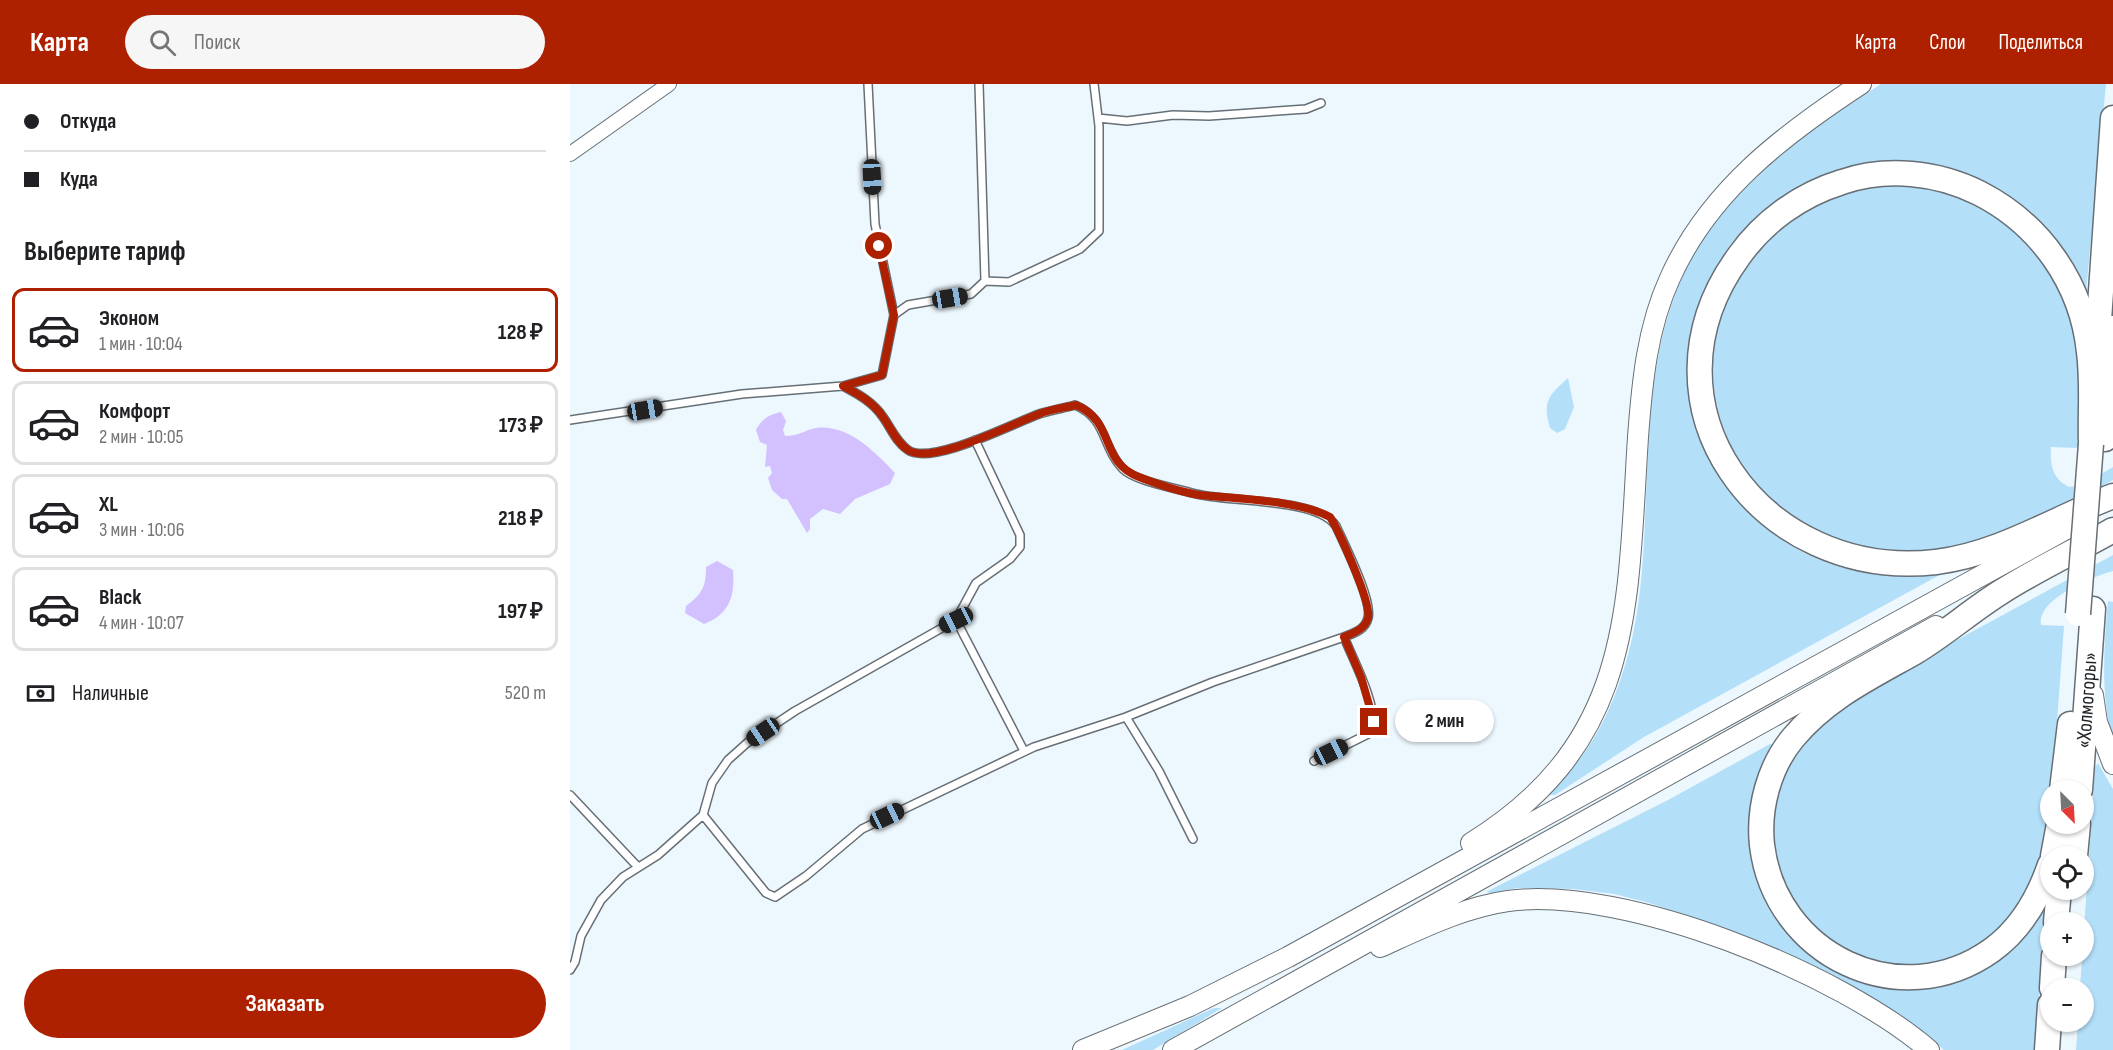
<!DOCTYPE html>
<html lang="ru">
<head>
<meta charset="utf-8">
<style>
	:root { --surface:#fff; --page:#f6f6f6; --text:#202124; --muted:#757577; --line:#e0e0e0; --accent:#ae2100 }
	body { margin:0; font-family:"Sofia Sans Condensed",sans-serif; background:var(--page); color:var(--text); height:100vh; display:flex; flex-direction:column; font-size:22px; white-space:nowrap }
	* { box-sizing:border-box; margin:0 }
	p { font-size:20px; color:var(--muted) }
	.icon { flex:none; width:33px; height:33px; fill:none; stroke:currentColor; stroke-width:2; stroke-linecap:round; stroke-linejoin:round }
	.map { position:relative; flex:1; overflow:hidden }
	.details { display:flex; flex-direction:column; background:var(--surface); width:570px }
	.details>* { flex:none }
	.guide { display:grid; align-content:center; height:132px; padding:0 24px; background:var(--surface) }
	.needle { width:39px; rotate:156deg }
	.tools { position:absolute; left:1470px; top:696px; display:grid; gap:12px }
	.tools a { display:grid; place-items:center; width:54px; height:54px; border-radius:50%; background:var(--surface); box-shadow:0 2px 4px #0004; font-size:30px }
	.end { position:absolute; width:27px; height:27px; margin:-14px; border:8px solid #ae2100; background:#fff; box-shadow:0 0 0 3px #fff }
	.from { border-radius:50% }
	.bubble { position:absolute; height:42px; border-radius:21px; background:var(--surface); box-shadow:0 2px 4px #0004; font-size:20px; font-weight:700; line-height:42px; text-align:center }
	.car { position:absolute; width:18px; height:36px; margin:-18px -9px; border-radius:8px; box-shadow:0 0 4px 2px #0007; background:linear-gradient(#222 24%,#8ab4d8 0 40%,#222 0 76%,#8ab4d8 0 86%,#222 0) }
	.guide b { display:flex; align-items:center; gap:21px; height:57px; font-size:22px }
	.guide b+b { border-top:2px solid var(--line) }
	.guide i { width:15px; height:15px; background:var(--text) }
	ul { padding:0; list-style:none }
	li { display:flex; align-items:center; gap:18px; height:84px; margin:0 12px 9px; padding:0 12px; border:3px solid var(--line); border-radius:12px }
	li div { flex:1 }
	li b { display:block; font-size:22px }
	li em { font-style:normal; font-weight:700 }
	li.active { border-color:var(--accent) }
	li>.icon { width:54px; height:54px; stroke-width:1.5 }
	h2 { padding:0 24px; font-size:27px; line-height:72px }
	.pay { display:flex; align-items:center; gap:15px; height:66px; padding:0 24px; font-size:22px }
	.pay p { margin-inline-start:auto }
	.button { display:flex; gap:12px; margin-top:auto; padding:12px 24px }
	.button a { flex:1; height:69px; border-radius:36px; background:var(--accent); color:#fff; font-size:24px; font-weight:700; line-height:69px; text-align:center }
	header { display:flex; align-items:center; gap:36px; box-sizing:border-box; height:84px; padding:0 30px; background:var(--accent); color:#fff }
	header strong { font-size:28px }
	nav { display:flex; gap:33px; margin-inline-start:auto; font-size:21px }
	.search { width:420px; height:54px; background:var(--page); display:flex; align-items:center; gap:15px; box-sizing:border-box; padding:0 21px; border-radius:33px; color:var(--muted); font-size:22px }
	main { display:flex; flex:1; min-height:0 }
	.map>svg:first-child { display:block }
	.green { fill:#b4dff9 }
	.water { fill:#d2c0ff }
	.lines { fill:none; stroke-linecap:round; stroke-linejoin:round }
	.lane-casing { stroke:#666f75; stroke-width:10 }
	.street-casing { stroke:#666f75; stroke-width:16 }
	.primary-casing { stroke:#666f75; stroke-width:22 }
	.highway-casing { stroke:#666f75; stroke-width:27 }
	.lane { stroke:#fff; stroke-width:7 }
	.street { stroke:#fff; stroke-width:14 }
	.primary { stroke:#fff; stroke-width:20 }
	.highway { stroke:#fff; stroke-width:24 }
	.highway-bridge-casing { stroke:#666f75; stroke-width:27; stroke-linecap:butt }
	.highway-bridge { stroke:#fff; stroke-width:24 }
	.route { stroke:#ae2100; stroke-width:8 }
	.labels { text-anchor:middle; stroke-width:5; stroke-linejoin:round; paint-order:stroke }
	.street-label { font-size:21px; fill:#1f2326; stroke:#fff }
</style>
</head>
<body>
<header>
<strong>Карта</strong>
<div class="search"><svg class="icon" aria-label="search" viewBox="0 0 24 24"><circle cx="10" cy="10" r="6"/><path d="M15 15l6 6"/></svg>Поиск</div>
<nav><a>Карта</a><a>Слои</a><a>Поделиться</a></nav>
</header>
<main>
<section class="details">
<div class="guide">
<b><i class="from"></i>Откуда</b>
<b><i></i>Куда</b>
</div>
<h2>Выберите тариф</h2>
<ul>
<li class="active"><svg class="icon" aria-label="car" viewBox="0 0 24 24"><path d="M5 17H2v-5l4-1 3-4h7l3 4 3 1v5h-3M9 17h6M6 11h13"/><circle cx="7" cy="17" r="2"/><circle cx="17" cy="17" r="2"/></svg><div><b>Эконом</b><p>1 мин · 10:04</p></div><em>128 ₽</em></li>
<li><svg class="icon" aria-label="car" viewBox="0 0 24 24"><path d="M5 17H2v-5l4-1 3-4h7l3 4 3 1v5h-3M9 17h6M6 11h13"/><circle cx="7" cy="17" r="2"/><circle cx="17" cy="17" r="2"/></svg><div><b>Комфорт</b><p>2 мин · 10:05</p></div><em>173 ₽</em></li>
<li><svg class="icon" aria-label="car" viewBox="0 0 24 24"><path d="M5 17H2v-5l4-1 3-4h7l3 4 3 1v5h-3M9 17h6M6 11h13"/><circle cx="7" cy="17" r="2"/><circle cx="17" cy="17" r="2"/></svg><div><b>XL</b><p>3 мин · 10:06</p></div><em>218 ₽</em></li>
<li><svg class="icon" aria-label="car" viewBox="0 0 24 24"><path d="M5 17H2v-5l4-1 3-4h7l3 4 3 1v5h-3M9 17h6M6 11h13"/><circle cx="7" cy="17" r="2"/><circle cx="17" cy="17" r="2"/></svg><div><b>Black</b><p>4 мин · 10:07</p></div><em>197 ₽</em></li>
</ul>
<div class="pay"><svg class="icon" aria-label="cash" viewBox="0 0 24 24"><path d="M3 7h18v10H3z"/><circle cx="12" cy="12" r="2"/></svg>Наличные<p>520 m</p></div>
<div class="button"><a>Заказать</a></div>
</section>
<div class="map">
<svg width="1543" height="966" viewBox="0 0 1543 966">
	<rect width="100%" height="100%" fill="#edf8fe"/>
	<path class="green" d="M 1311,0 L 1536,0 L 1516,208 C 1491,173 1469,133 1433,109 C 1401,99 1358,78 1325,77 C 1297,76 1271,84 1246,95 C 1092,159 1076,369 1215,458 C 1249,480 1291,492 1331,492 C 1344,491 1364,484 1375,488 L 1074,653 L 985,711 L 979,711 C 985,697 1001,685 1011,673 C 1034,643 1048,607 1058,571 C 1076,505 1074,436 1078,368 C 1087,168 1149,105 1311,0 Z
		M 1306,100 L 1342,101 L 1379,108 L 1421,126 L 1470,168 L 1503,229 L 1512,315 L 1507,364 L 1481,363 C 1480,380 1482,395 1499,403 L 1512,401 L 1543,383 L 1543,396 C 1484,430 1414,466 1345,468 C 1212,474 1107,349 1155,221 C 1164,195 1183,164 1204,146 C 1219,134 1241,121 1258,113 C 1273,107 1291,104 1306,100 Z
		M 998,294 L 1004,323 L 995,345 L 987,349 L 980,344 C 972,317 979,311 998,294 Z
		M 1543,471 L 1543,487 C 1522,493 1467,515 1471,541 L 1494,542 L 1480,735 L 1468,787 L 1436,840 L 1410,862 L 1394,870 L 1358,881 L 1324,883 L 1270,866 L 1225,826 L 1204,772 L 1201,734 L 1211,695 L 1231,660 L 1266,627 L 1319,593 Z
		M 1538,517 L 1543,518 L 1543,655 C 1530,610 1534,564 1538,517 Z
		M 1200,660 L 1204,660 L 1181,717 L 1179,749 L 1183,782 L 1192,809 L 1210,839 L 1230,862 L 1257,882 L 1300,899 L 1344,903 L 1476,825 L 1465,966 L 1374,966 L 1337,936 L 1280,902 L 1128,835 L 1076,818 L 1044,810 L 1003,805 L 948,804 L 921,809 L 916,808 L 1098,716 Z
		M 1528,679 L 1543,705 L 1543,966 L 1506,966 L 1508,938 L 1514,938 L 1514,904 L 1510,904 L 1525,683 Z
		M 644,924 L 652,924 L 583,966 L 552,966 Z"/>
	<path class="water" d="M 211,328 L 216,337 L 213,346 L 215,352 C 230,352 234,346 246,344 C 278,340 305,368 325,389 L 320,400 L 285,415 L 270,430 L 253,425 L 240,435 L 240,445 L 237,449 L 217,415 L 212,415 L 202,406 L 198,394 L 202,389 L 200,382 L 195,383 L 197,361 L 190,358 L 186,346 C 192,335 198,331 211,328 Z
		M 147,477 L 163,486 C 165,512 160,530 134,540 L 115,529 L 116,522 C 132,510 136,503 136,483 Z"/>
	<g class="lines">
		<defs>
			<path id="lane" d="M 298,0 L 305,140 L 324,231
				M 528,34 L 557,37 L 603,31 L 639,32 L 736,25 L 751,19
				M 415,197 L 439,198 L 510,165 L 529,147 L 529,42 L 524,0
				M 0,336 L 172,310 L 273,302 L 312,291 L 324,231 L 338,221 L 401,210 L 415,197 L 409,0
				M 386,536 L 454,667
				M 556,633 L 589,687 L 623,755
				M 744,677 L 804,647 C 805,616 786,582 774,553
				M 0,711 L 67,782
				M 133,731 L 196,809 L 205,813 L 236,792 L 292,745 L 464,663 L 556,633 L 643,598 L 774,553 C 784,549 795,546 798,534 C 803,517 774,460 766,442 C 747,413 656,419 622,409 C 605,404 565,397 553,385 C 531,362 538,335 505,321 C 494,324 481,326 469,330 C 444,339 361,382 338,366 C 326,358 321,344 313,333 C 303,318 288,310 273,302
				M 0,886 L 5,878 L 11,852 L 31,816 L 53,793 L 88,771 L 133,731 L 142,699 L 158,676 L 177,659 L 225,627 L 386,536 L 406,499 L 440,475 L 450,463 L 450,451 L 405,356"/>
			<path id="street" d="M 0,70 L 99,0"/>
			<path id="primary" d="M 1523,611 L 1527,638 L 1543,680
				M 901,759 C 1065,658 1057,523 1068,353 C 1072,299 1077,244 1100,194 C 1139,107 1213,51 1291,0
				M 810,863 C 850,845 894,823 938,817 C 1055,801 1271,890 1359,966
				M 513,966 L 620,922 L 718,873 L 1509,438
				M 603,966 L 1366,542"/>
			<g id="highway">
				<path d="M 1527,265 L 1543,34"/>
				<path d="M 1535,355 L 1542,244"/>
				<path d="M 1521,360 C 1520,330 1523,298 1519,268 C 1512,199 1470,140 1409,109 C 1367,88 1316,83 1272,98 C 1230,111 1194,137 1169,172 C 1061,320 1191,498 1366,478 C 1430,470 1483,435 1543,412"/>
				<path d="M 1492,706 L 1500,640"/>
				<path id="s1" d="M 1510,706 L 1523,525"/>
				<path d="M 1483,772 L 1489,740"/>
				<path d="M 1505,772 L 1508,740"/>
				<path d="M 1480,781 C 1469,813 1451,845 1422,866 C 1330,932 1205,871 1192,761 C 1188,724 1199,683 1223,654 C 1256,614 1301,593 1345,568 C 1375,550 1402,526 1431,508 C 1467,485 1506,467 1543,446"/>
				<path d="M 1486,838 L 1489,806"/>
				<path d="M 1482,904 L 1484,872"/>
				<path d="M 1477,966 L 1480,921"/>
			</g>
		</defs>
		<use href="#lane" class="lane-casing"/>
		<use href="#street" class="street-casing"/>
		<use href="#primary" class="primary-casing"/>
		<use href="#highway" class="highway-casing"/>
		<use href="#lane" class="lane"/>
		<use href="#street" class="street"/>
		<use href="#primary" class="primary"/>
		<use href="#highway" class="highway"/>
		<defs>
			<path id="highway-bridge" d="M 1508,530 L 1521,360"/>
		</defs>
		<use href="#highway-bridge" class="highway-bridge-casing"/>
		<use href="#highway-bridge" class="highway-bridge"/>
	</g>
	<g class="lines">
		<path class="route" d="M 309,162 L 324,231 L 312,291 L 273,302 C 288,310 303,318 313,333 C 321,344 326,358 338,366 C 361,382 444,339 469,330 C 481,325 494,324 506,321 C 546,338 529,378 569,393 C 587,400 610,408 630,411 C 667,415 728,416 760,433 C 769,447 802,520 798,534 C 795,545 784,549 774,553 L 791,593 L 804,638"/>
	</g>
	<g class="labels">
		<g class="street-label">
			<text dy="7" stroke="none"><textPath href="#s1" startOffset="90">«Холмогоры»</textPath></text>
		</g>
	</g>
</svg>
<div class="tools">
<a><svg class="needle" viewBox="-14 -14 28 28"><path d="M0-13l5 13h-10z" fill="#e53935"/><path d="M0 13l5-13h-10z" fill="#757577"/></svg></a>
<a><svg class="icon" aria-label="locate" viewBox="0 0 24 24"><circle cx="12" cy="12" r="6"/><path d="M12 2v4M12 18v4M2 12h4M18 12h4"/></svg></a>
<a>+</a>
<a>−</a>
</div>
<i class="end from" style="left:309px;top:162px"></i>
<i class="end" style="left:804px;top:638px"></i>
<div class="bubble" style="left:825px;top:616px;width:99px">2 мин</div>
<i class="car" style="left:302px;top:93px;rotate:177deg"></i>
<i class="car" style="left:380px;top:214px;rotate:81deg"></i>
<i class="car" style="left:75px;top:326px;rotate:80deg"></i>
<i class="car" style="left:386px;top:536px;rotate:244deg"></i>
<i class="car" style="left:193px;top:648px;rotate:236deg"></i>
<i class="car" style="left:761px;top:668px;rotate:64deg"></i>
<i class="car" style="left:317px;top:732px;rotate:65deg"></i>
</div>
</main>
</body>
</html>
